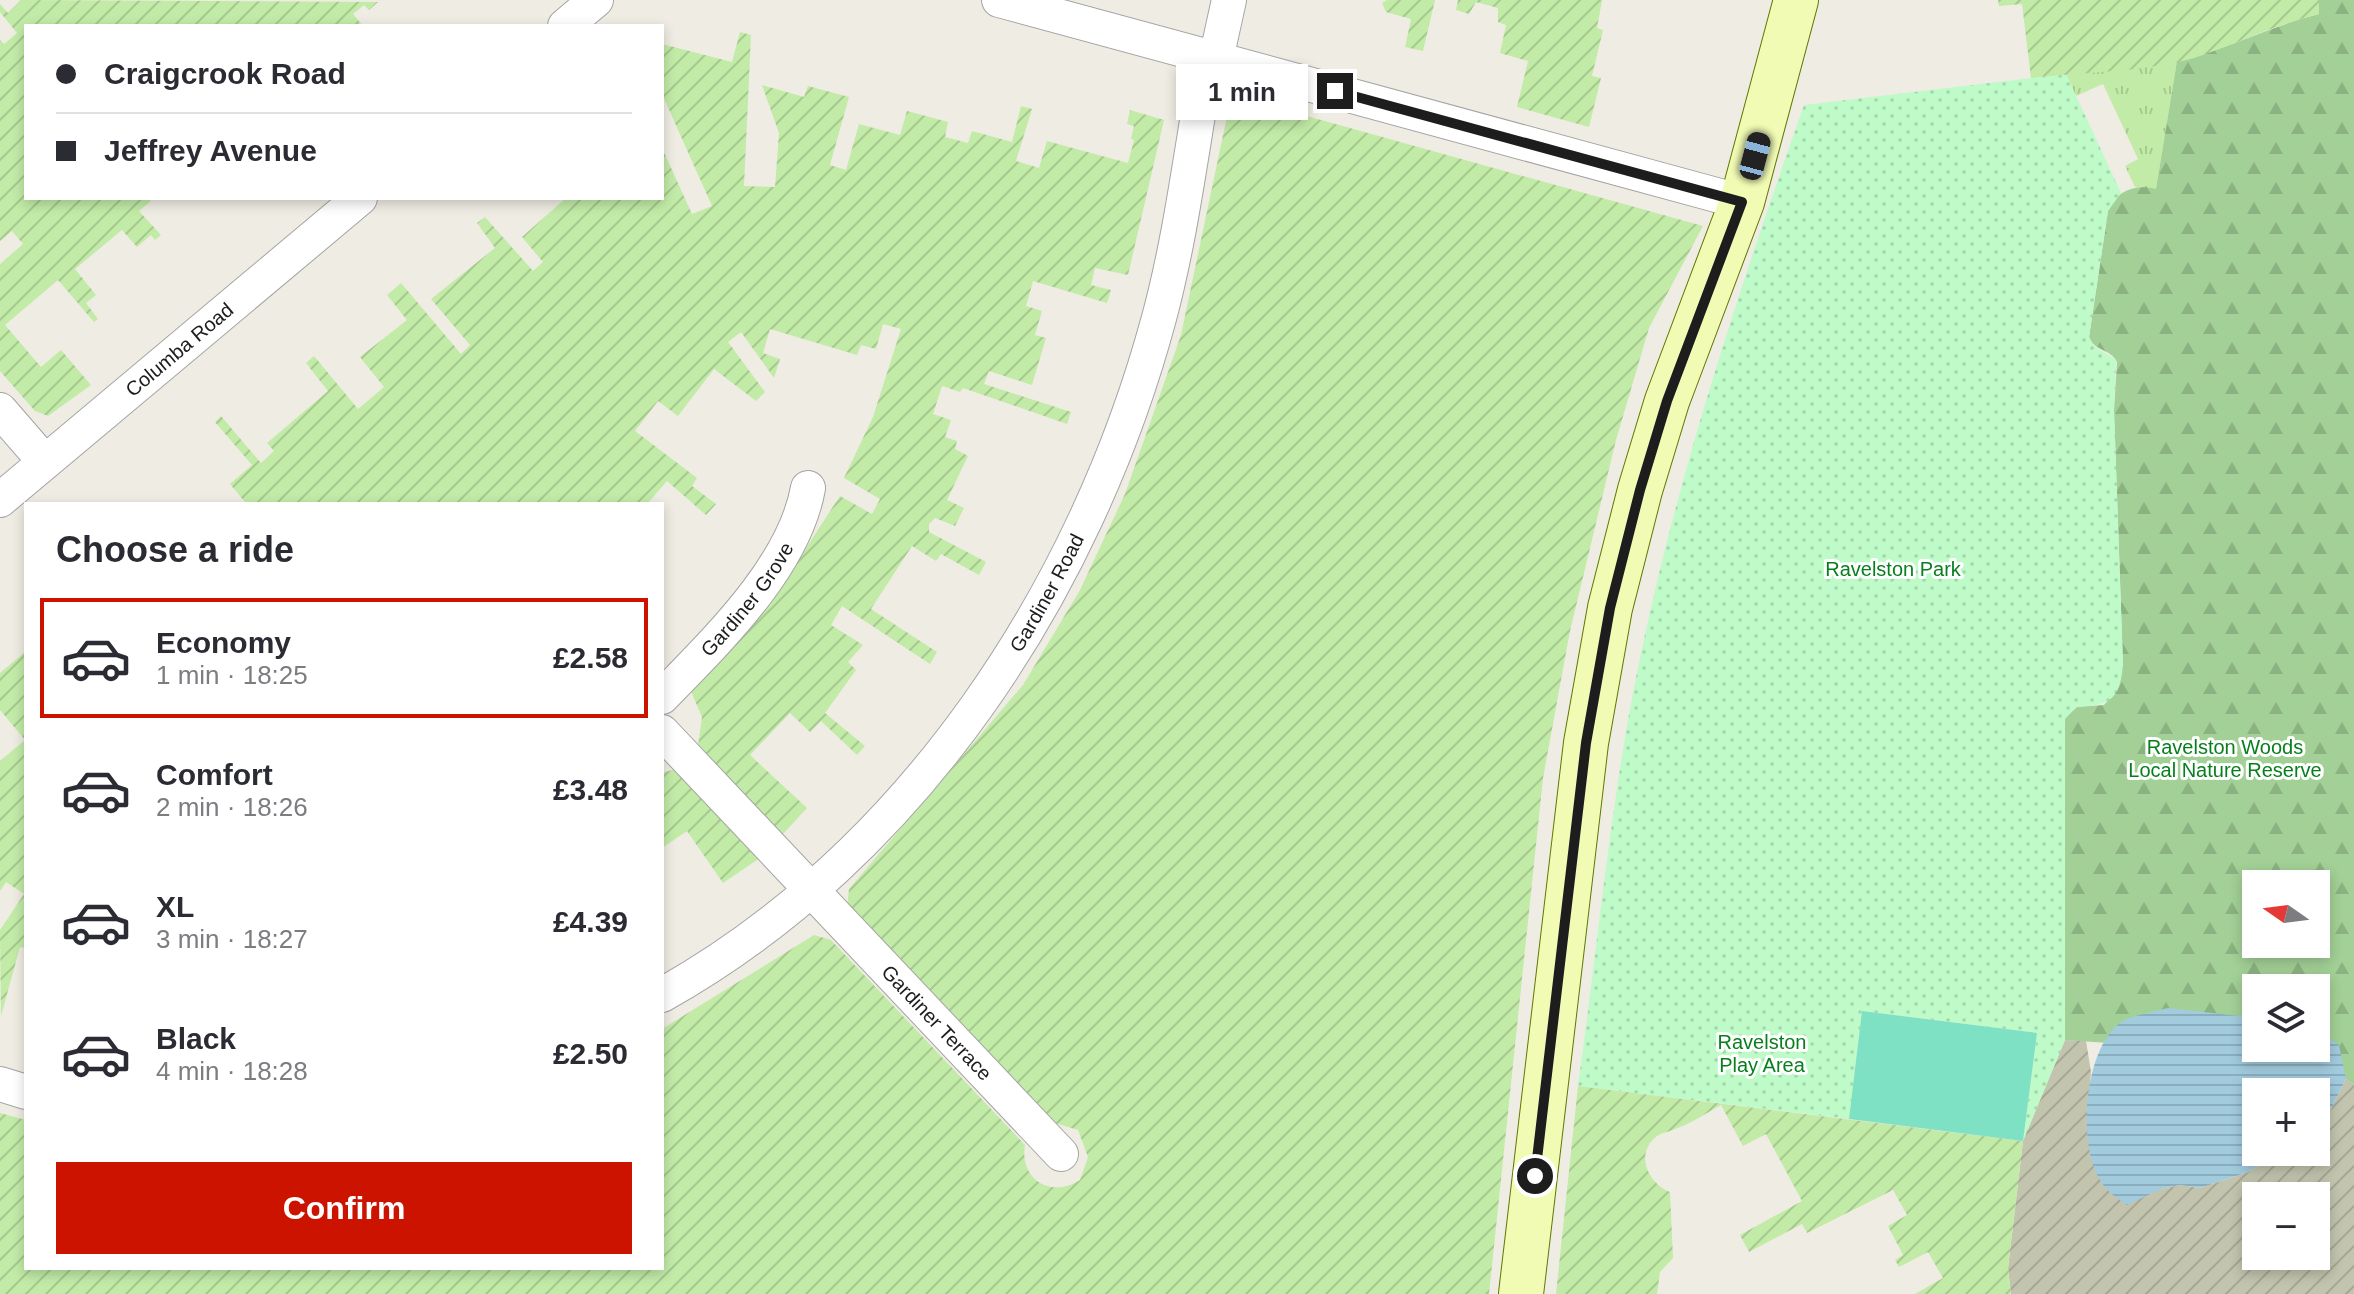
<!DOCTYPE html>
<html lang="en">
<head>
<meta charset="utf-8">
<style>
	:root { --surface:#fff; --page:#f2f2f3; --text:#2b2b33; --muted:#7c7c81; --line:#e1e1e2; --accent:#cb1300 }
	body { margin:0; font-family:Arial,sans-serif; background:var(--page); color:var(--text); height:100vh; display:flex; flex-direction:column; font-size:30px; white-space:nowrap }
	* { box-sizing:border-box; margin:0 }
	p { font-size:26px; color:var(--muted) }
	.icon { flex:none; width:44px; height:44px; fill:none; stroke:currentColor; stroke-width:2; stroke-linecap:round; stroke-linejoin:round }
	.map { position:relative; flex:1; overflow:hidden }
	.sheet { position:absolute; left:24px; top:502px; width:640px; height:768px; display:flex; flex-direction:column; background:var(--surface); border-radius:0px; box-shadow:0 4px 12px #0003 }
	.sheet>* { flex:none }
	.banner { position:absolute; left:24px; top:24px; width:640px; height:176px; border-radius:0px; box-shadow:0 4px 12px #0003; display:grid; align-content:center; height:176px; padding:0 32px; background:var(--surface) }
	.needle { width:52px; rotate:284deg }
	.controls { position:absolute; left:2242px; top:870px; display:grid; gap:16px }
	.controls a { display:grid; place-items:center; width:88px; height:88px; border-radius:0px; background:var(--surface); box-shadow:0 4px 12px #0003; font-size:40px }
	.end { position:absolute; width:36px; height:36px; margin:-18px; border:10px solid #1d1d1d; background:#fff; box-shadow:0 0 0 4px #fff }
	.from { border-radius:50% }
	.bubble { position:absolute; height:56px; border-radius:0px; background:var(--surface); box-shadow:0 4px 12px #0003; font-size:26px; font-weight:700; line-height:56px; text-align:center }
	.car { position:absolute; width:24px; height:48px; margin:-24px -12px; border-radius:10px; box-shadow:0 0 6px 2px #0007; background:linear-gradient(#222 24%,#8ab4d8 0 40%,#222 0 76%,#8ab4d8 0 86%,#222 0) }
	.banner b { display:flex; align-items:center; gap:28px; height:76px; font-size:30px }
	.banner b+b { border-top:2px solid var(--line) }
	.banner i { width:20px; height:20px; background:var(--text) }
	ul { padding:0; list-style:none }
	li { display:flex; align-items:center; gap:24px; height:120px; margin:0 16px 12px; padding:0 16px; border:4px solid transparent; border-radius:0px }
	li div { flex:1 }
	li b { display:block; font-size:30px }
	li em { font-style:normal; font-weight:700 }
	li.on { border-color:var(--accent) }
	li>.icon { width:72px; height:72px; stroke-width:1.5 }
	h2 { padding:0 32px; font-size:36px; line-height:96px }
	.primary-button { display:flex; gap:16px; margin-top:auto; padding:16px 32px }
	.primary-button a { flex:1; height:92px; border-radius:0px; background:var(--accent); color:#fff; font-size:32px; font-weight:700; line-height:92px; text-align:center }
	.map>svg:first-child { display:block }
	.construction { fill:url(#construction-furrows); fill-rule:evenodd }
	.grass { fill:url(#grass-tufts) }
	.forest { fill:url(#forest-firs); fill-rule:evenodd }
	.park { fill:url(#park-dots) }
	.garden { fill:url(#garden-furrows) }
	.pitch { fill:#7ee1c4 }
	.water { fill:url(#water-rules) }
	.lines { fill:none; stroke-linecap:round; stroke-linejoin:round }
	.street-casing { stroke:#a4a4a4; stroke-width:36 }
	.secondary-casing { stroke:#5f7801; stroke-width:46 }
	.street { stroke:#fff; stroke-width:34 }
	.secondary { stroke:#f1fbb4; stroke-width:44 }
	.route { stroke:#1d1d1d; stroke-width:10 }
	.labels { text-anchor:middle; stroke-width:6; stroke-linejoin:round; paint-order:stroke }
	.street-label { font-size:20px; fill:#1d1d1d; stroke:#fff }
	.park-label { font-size:20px; fill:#087f1d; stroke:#fff }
</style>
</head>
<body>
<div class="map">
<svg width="2354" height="1294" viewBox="0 0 2354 1294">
	<defs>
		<pattern id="construction-furrows" width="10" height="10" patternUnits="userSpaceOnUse" patternTransform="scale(2)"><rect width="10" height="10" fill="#c2c4ae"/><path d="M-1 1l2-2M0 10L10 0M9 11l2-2" fill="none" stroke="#a6a895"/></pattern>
		<pattern id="grass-tufts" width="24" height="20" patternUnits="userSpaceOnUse" patternTransform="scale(2)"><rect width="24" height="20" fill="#c2eba7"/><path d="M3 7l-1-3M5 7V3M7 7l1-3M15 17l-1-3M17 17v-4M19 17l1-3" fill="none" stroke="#a6c98f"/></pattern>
		<pattern id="forest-firs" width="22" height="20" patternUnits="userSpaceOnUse" patternTransform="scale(2)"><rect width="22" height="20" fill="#a2d096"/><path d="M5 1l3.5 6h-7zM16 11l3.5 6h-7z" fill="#8bb281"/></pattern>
		<pattern id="park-dots" width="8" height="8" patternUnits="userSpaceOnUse" patternTransform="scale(2)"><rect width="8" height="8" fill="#befbc9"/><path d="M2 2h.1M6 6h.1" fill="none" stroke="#a3d7ac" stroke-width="1.8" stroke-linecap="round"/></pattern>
		<pattern id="garden-furrows" width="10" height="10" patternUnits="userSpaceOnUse" patternTransform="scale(2)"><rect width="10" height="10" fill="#c2eba7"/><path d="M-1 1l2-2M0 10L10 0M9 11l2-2" fill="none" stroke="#a6c98f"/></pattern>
		<pattern id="water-rules" width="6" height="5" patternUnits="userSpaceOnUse" patternTransform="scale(2)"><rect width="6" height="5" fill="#a2cbde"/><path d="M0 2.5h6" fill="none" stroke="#8baebe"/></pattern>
	</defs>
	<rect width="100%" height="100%" fill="#efece3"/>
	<path class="construction" d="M 2065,1040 L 2086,1041 L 2091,1072 L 2087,1121 L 2161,1189 L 2180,1185 L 2200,1188 L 2248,1172 L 2285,1152 L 2316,1152 L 2316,1125 L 2329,1113 L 2346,1079 L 2354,1084 L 2354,1294 L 2011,1294 L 2008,1268 L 2023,1141 ZM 2256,1196 L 2316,1196 L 2316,1256 L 2256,1256 Z"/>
	<path class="grass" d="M 2177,61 L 2156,189 L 2135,187 L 2125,166 L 2138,159 L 2103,84 L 2076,96 L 2066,74 Z"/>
	<path class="forest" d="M 2319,0 L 2354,0 L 2354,1084 L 2319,1063 L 2316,988 L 2256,988 L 2256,1044 L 2124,1044 L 2065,1040 L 2064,719 L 2077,707 L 2104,705 L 2117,691 L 2123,665 L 2114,410 L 2117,362 C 2111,349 2094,351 2089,337 L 2108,211 C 2117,190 2135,184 2156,189 L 2177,61 C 2226,50 2270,26 2319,14 ZM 2256,884 L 2316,884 L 2316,944 L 2256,944 Z"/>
	<path class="park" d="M 2066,74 L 2121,193 L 2108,211 L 2089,337 L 2094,346 L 2116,360 L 2114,410 L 2123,665 C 2120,701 2109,705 2076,707 L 2065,719 L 2065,1040 L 2023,1141 L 2037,1033 L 1862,1011 L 1849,1119 L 1578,1086 C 1595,964 1607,841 1628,720 C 1666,509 1733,307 1804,105 Z"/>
	<path class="garden" d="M 21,0 L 378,2 L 369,10 L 364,5 L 353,14 L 363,26 L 26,26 L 26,198 L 148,198 L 151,201 L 139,211 L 161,235 L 155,240 L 151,235 L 137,247 L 122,230 L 75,269 L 96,295 L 86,303 L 98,319 L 94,322 L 58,280 L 5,325 L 41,367 L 61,350 L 91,385 L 48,416 L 35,411 L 0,371 L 0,264 L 23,244 L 12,231 L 0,241 L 0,40 L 4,44 L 17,33 L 0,12 L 0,4 L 8,13 Z
		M 1387,0 L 1435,0 L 1423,51 L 1405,47 L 1411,19 L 1386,12 L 1382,3 Z
		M 1458,0 L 1602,0 L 1597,28 L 1603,30 L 1592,76 L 1601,78 L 1589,127 L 1517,107 L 1528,61 L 1500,53 L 1506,25 L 1498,22 L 1498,8 L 1476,2 L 1469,14 L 1456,10 Z
		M 1998,0 L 2319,0 L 2319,14 C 2278,24 2242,41 2203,55 C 2156,72 2082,72 2031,78 L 2022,4 L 1999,6 Z
		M 740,32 L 751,35 L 744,186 L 775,187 L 779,133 L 762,85 L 804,97 L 808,86 L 849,97 L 830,165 L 846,170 L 859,124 L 900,135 L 907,111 L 948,122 L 945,137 L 968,143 L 972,131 L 1012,142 L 1021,106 L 1032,109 L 1016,161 L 1039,168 L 1047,141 L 1128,163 L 1134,140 L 1131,139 L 1134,126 L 1127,124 L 1130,110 L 1164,120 L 1128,275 L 1095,268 L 1091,285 L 1111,290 L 1107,303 L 1033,281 L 1026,306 L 1042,311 L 1035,335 L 1046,338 L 1032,385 L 989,371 L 984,384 L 1071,412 L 1067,424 L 963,388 L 960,392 L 942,386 L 933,414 L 951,420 L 945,437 L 957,441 L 955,449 L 968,456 L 947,500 L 964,508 L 955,526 L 935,518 L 929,524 L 929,532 L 986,562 L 979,575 L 941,554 L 936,561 L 912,546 L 871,609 L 937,652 L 930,664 L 842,606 L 831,625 L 863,645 L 848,662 L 856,670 L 825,713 L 865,746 L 857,755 L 821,721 L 810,732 L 790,713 L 750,755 L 807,808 L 782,835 L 698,746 L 702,717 L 690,689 L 791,571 L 840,496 L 872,514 L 880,499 L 844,478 L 873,417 L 901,329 L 883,324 L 876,349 L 861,345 L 857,355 L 770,329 L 763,353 L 780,359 L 774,378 L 741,332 L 728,342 L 765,392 L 756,401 L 714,369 L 678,416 L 658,401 L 635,431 L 697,478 L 692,486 L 716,504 L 706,515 L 667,481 L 647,504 L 243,504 L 245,502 L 230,484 L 252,465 L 215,422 L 221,416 L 261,463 L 274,451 L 267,443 L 328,391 L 306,363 L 314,356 L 358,409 L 384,387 L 360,357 L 407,320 L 387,295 L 401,283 L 461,354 L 470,345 L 431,299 L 495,248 L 477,223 L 485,217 L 533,271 L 543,262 L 522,237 L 566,198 L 662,198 L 662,148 L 692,214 L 712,206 L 662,94 L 662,44 L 732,62 Z
		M 1249,100 L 1703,226 L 1649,328 L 1616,440 L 1570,631 L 1543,778 L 1489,1294 L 0,1294 L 0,1113 L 26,1120 L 26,1268 L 662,1268 L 662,1029 L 814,935 L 831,940 L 1025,1145 C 1019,1179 1051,1199 1080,1180 L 1088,1157 L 1078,1130 L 1055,1123 L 847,908 L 849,889 L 1023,685 L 1080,590 L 1125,494 L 1181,335 L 1226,121 L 1231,110 Z
		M 26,651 L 26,948 L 20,947 L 1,1016 L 0,930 L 24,894 L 6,882 L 0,891 L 0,761 L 25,740 L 0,710 L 0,673 Z
		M 675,769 L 760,858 L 723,883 L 687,831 L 662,848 L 662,773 Z
		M 1578,1086 L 2023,1141 L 2008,1268 L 2011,1294 L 1915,1294 L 1943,1278 L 1928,1252 L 1899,1267 L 1895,1260 L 1903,1255 L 1888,1226 L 1907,1215 L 1893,1190 L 1807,1233 L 1802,1224 L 1749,1252 L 1740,1235 L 1802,1201 L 1766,1134 L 1743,1146 L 1721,1105 C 1706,1113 1691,1124 1675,1129 C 1669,1132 1663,1132 1657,1136 C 1634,1154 1648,1183 1670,1192 L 1673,1258 L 1660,1272 L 1657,1294 L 1556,1294 Z"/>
	<path class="pitch" d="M 1862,1011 L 2037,1033 L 2023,1141 L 1849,1119 Z"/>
	<path class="water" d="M 2168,1008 L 2256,1018 L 2256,1048 L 2316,1048 L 2316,1030 L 2339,1045 L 2346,1079 L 2329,1113 L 2316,1125 L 2316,1092 L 2256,1092 L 2256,1152 L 2285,1152 L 2248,1172 L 2200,1188 L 2180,1185 L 2161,1189 L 2127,1205 C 2117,1198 2107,1192 2100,1180 C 2077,1144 2084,1049 2120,1023 C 2131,1015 2154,1012 2168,1008 Z"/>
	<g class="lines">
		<defs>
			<g id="street">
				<path d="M 999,0 L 1742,202"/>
				<path d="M 565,26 L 596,0"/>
				<path d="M 1216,59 L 1229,0"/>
				<path d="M 0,410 L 45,462"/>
				<path id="s1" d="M 0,500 L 360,198"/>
				<path id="s2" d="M 662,697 C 716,641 794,567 808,488"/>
				<path id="s3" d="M 662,732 L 1061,1154"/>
				<path id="s4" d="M 662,995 C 913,854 1085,592 1159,318 C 1182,233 1192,143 1208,57"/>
				<path d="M 0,1084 L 26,1092"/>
			</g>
			<path id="secondary" d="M 1521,1294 L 1586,743 L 1610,608 L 1640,490 L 1667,401 L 1742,202 L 1796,0"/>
		</defs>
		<use href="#street" class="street-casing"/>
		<use href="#secondary" class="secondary-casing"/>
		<use href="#street" class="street"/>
		<use href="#secondary" class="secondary"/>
	</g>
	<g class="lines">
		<path class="route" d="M 1335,91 L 1742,202 L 1667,401 L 1640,490 L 1610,608 L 1586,743 L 1535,1176"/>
	</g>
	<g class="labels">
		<g class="street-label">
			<text dy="7" stroke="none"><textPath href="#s1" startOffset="234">Columba Road</textPath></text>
			<text dy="7" stroke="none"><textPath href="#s4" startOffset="564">Gardiner Road</textPath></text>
			<text dy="7" stroke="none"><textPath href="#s2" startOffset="130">Gardiner Grove</textPath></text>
			<text dy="7" stroke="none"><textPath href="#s3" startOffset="400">Gardiner Terrace</textPath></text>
		</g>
		<g class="park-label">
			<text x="1893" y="576">Ravelston Park</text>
			<text x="2225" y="754">Ravelston Woods<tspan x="2225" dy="23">Local Nature Reserve</tspan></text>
			<text x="1762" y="1049">Ravelston<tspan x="1762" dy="23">Play Area</tspan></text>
		</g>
	</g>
</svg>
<div class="controls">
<a><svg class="needle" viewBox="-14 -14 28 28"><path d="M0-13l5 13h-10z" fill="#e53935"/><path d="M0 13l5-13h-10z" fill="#7c7c81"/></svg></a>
<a><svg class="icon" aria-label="layers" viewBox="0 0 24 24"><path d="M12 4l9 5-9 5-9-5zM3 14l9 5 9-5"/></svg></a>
<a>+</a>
<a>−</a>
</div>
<i class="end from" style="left:1535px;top:1176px"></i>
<i class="end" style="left:1335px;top:91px"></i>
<div class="bubble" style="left:1176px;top:64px;width:132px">1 min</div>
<i class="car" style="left:1755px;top:156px;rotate:15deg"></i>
<div class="banner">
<b><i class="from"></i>Craigcrook Road</b>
<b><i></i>Jeffrey Avenue</b>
</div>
<section class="sheet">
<h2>Choose a ride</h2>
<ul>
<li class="on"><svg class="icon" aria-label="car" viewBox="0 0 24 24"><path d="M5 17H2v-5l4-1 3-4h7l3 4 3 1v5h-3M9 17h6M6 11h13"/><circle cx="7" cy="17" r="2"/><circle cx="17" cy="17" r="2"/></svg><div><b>Economy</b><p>1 min · 18:25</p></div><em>£2.58</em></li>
<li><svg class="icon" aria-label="car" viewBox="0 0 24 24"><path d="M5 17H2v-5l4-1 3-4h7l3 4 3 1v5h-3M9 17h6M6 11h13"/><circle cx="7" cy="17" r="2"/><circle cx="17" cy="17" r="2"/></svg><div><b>Comfort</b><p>2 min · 18:26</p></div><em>£3.48</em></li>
<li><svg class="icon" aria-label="car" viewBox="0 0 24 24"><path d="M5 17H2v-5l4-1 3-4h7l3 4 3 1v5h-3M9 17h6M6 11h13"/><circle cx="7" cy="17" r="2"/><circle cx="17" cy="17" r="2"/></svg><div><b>XL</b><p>3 min · 18:27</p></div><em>£4.39</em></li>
<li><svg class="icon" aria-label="car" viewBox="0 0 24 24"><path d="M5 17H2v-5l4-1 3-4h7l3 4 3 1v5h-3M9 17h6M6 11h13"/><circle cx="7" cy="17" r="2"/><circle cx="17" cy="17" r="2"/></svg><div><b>Black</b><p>4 min · 18:28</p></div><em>£2.50</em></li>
</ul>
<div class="primary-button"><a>Confirm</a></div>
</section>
</div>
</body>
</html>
